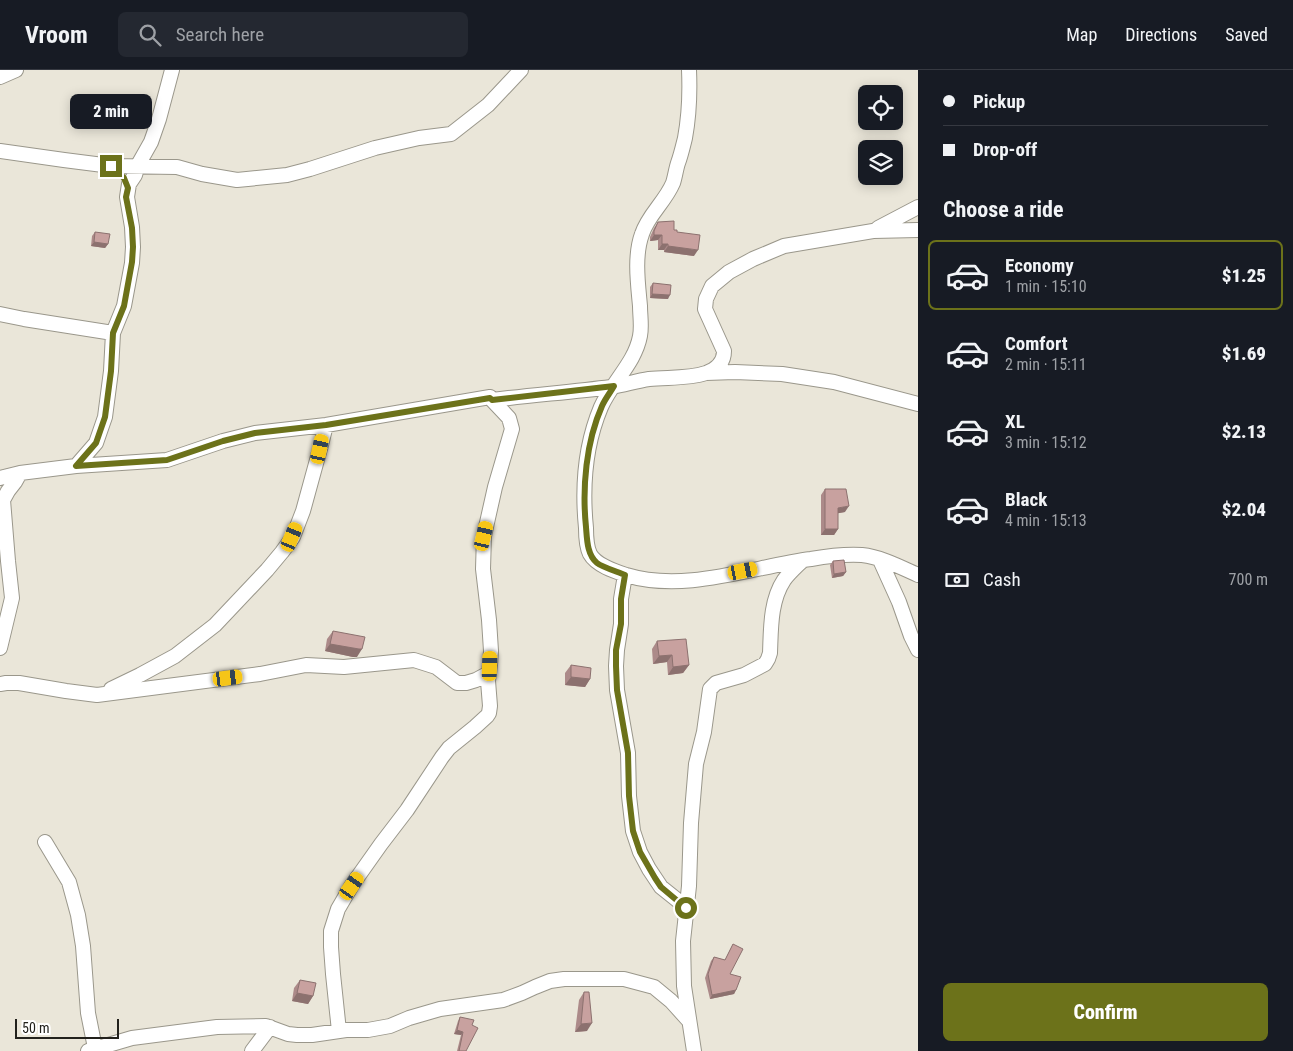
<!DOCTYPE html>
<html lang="en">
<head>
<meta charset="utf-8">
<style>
	:root { --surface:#171b24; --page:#242831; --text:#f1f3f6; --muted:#9ea1a6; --line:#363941; --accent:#6c721a }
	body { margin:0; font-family:"Roboto Condensed",sans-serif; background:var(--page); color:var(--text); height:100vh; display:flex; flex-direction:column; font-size:19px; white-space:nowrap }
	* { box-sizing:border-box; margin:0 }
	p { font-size:16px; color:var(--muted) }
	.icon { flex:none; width:28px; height:28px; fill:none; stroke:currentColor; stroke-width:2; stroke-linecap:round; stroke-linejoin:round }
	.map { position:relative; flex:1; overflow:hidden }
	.sheet { display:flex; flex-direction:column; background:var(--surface); width:375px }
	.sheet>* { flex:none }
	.banner { display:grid; align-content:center; height:110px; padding:0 25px; background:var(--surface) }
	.controls { position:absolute; left:858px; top:15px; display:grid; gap:10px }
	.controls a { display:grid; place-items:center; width:45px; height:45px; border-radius:8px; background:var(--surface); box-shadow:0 2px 12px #0003; font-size:25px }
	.scale { position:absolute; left:15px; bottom:12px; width:104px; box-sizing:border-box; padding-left:5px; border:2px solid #22211c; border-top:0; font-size:14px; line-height:18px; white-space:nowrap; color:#22211c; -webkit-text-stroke:4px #fff; paint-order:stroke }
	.end { position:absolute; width:22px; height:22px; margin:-11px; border:6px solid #6c721a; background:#fff; box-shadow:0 0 0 2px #fff }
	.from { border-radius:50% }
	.bubble { position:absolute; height:35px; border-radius:8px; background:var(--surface); box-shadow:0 2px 12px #0003; font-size:16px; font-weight:800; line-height:35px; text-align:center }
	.car { position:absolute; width:15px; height:30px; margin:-15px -8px; border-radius:6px; box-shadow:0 0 4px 1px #0007; background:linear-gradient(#f5c518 24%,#345 0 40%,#f5c518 0 76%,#345 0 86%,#f5c518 0) }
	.banner b { display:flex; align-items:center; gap:18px; height:48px; font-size:19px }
	.banner b+b { border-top:1px solid var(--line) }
	.banner i { width:12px; height:12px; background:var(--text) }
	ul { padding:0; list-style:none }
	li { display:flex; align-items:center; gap:15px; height:70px; margin:0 10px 8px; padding:0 15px; border:2px solid transparent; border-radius:8px }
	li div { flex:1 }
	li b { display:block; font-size:19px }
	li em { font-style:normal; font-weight:800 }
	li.selected { border-color:var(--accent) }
	li>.icon { width:45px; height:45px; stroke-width:1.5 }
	h2 { padding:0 25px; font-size:22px; line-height:60px }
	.pay { display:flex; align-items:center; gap:12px; height:55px; padding:0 25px; font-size:19px }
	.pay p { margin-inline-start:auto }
	.button { display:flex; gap:10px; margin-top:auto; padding:10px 25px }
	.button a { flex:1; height:58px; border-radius:8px; background:var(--accent); color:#fff; font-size:20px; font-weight:800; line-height:58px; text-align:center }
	header { display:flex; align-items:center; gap:30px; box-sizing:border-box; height:70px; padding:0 25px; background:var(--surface); border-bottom:1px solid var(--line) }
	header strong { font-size:24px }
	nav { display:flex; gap:28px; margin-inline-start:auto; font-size:18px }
	.search { width:350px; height:45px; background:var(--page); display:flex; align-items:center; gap:12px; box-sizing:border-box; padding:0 18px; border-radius:8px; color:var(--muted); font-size:19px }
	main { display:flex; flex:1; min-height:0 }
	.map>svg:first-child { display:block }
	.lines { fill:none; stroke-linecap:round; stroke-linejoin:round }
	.minor-casing { stroke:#9a978b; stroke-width:16 }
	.minor { stroke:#fff; stroke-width:14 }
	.wall { fill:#ac8a89 }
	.shaded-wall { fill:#8c716f }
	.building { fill:#c8a19f; stroke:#8c716f }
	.route { stroke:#6c721a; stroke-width:6 }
</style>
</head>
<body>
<header>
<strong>Vroom</strong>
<div class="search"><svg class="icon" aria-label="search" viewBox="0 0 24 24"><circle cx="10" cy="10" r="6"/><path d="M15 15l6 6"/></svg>Search here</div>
<nav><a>Map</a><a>Directions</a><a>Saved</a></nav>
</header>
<main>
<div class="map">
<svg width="918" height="981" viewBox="0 0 918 981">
	<rect width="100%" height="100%" fill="#eae6d9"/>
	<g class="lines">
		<defs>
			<path id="minor" d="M 689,0 C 690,22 689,46 685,68 C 683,76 681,85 678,93 C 676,99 675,107 673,113 C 665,132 648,145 642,164 C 634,186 638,214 640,236 C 640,246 642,256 640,266 C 635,293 612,312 601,337 C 585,375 582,418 586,458 C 586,466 586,476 590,484 C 596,495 614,501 626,505 C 685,523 752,497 811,489 C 828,486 845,484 862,485 C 881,487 900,497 918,505
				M 0,7 L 16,0
				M 0,81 L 64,90 L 111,96 L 177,97 L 202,104 L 237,110 L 287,105 L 310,99 L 375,78 L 419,68 L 451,64 L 488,35 L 521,0
				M 878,158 L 918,137
				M 0,244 L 24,249 L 113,263
				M 706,303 L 735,302 L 782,304 L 834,312 L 918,334
				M 76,396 L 96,373 L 105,347 L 111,301 L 113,263 L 124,236 L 132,193 L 133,177 L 132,157 L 127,127 L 129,114 L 135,105 L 138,95 L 151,72 L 159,49 L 172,0
				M 0,408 L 20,403 L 76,396 L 167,390 L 223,371 L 255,363 L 326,355 L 490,327 L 492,330 C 532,325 572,322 611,317 C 624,315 636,311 649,309 C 667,307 688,309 706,303 C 717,299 724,292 724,281 L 705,239 L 706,229 L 712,216 L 729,202 L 753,189 L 784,176 L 873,161 L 918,160
				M 880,490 L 899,532 L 911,566 L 918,580
				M 625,505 L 621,529 L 621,554 L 617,580 L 616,596 L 617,620 L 628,683 L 629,726 L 633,761 L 640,782 L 649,799 L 661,817 L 686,837
				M 0,578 L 12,528 L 8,491 L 3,430 L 8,421 L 15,412 L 20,403
				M 0,614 L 6,613 L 19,613 L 66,621 L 97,625 L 260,604 L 306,595 L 344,597 L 414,590 L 436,597 L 457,613 L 466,613 L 476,610 L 489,603
				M 111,619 L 140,605 L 175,586 L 215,555 L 267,500 L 282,482 L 293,467 L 303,441 L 320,379 L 326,355
				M 45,772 L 69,812 L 78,845 L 83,876 L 88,943 L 95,978
				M 339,961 L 333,904 L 331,877 L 331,861 L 338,839 L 352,815 L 381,774 L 407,740 L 442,687 L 449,678 L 475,657 L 487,646 L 489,643 L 490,636 L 488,611 L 490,595 L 491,581 L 489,550 L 483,499 L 484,466 L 495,417 L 512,359 L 509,348 L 492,330
				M 88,981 L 132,968 L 217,957 L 266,956 L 288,964 L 297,965 L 312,965 L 346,960 L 368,960 L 390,956 L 409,948 L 440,939 L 503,930 L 522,923 L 535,917 L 550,911 L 564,909 L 624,909 L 654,917 L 671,931 L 689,951
				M 252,981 L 270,957
				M 694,981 L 684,916 L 683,871 L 689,816 L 691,753 L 696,694 L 704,662 L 710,619 L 716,613 L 744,605 L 765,594 L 768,589 L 770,583 C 771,560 770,531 784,510 C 789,503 797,496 803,490"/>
		</defs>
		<use href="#minor" class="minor-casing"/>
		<use href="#minor" class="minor"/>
	</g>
	<path class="wall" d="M 658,152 L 677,162 L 694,186 L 664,182 L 664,180 L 658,180 L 658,170 L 650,171 L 650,167 L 654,158 Z
		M 95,162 L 108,174 L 105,178 L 91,176 L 92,166 Z
		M 653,213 L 668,229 L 650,228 L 650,217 Z
		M 825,419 L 845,442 L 838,443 L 838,459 L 834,465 L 821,465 L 821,425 Z
		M 833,491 L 846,502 L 843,506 L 832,508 L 830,495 Z
		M 333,561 L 357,587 L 353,587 L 325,581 L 327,569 Z
		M 657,571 L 689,595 L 683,603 L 668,605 L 667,592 L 653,594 L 652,579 Z
		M 571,595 L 590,609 L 585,617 L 565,615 L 565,603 Z
		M 733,874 L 730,904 L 736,920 L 734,924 L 710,929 L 705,908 L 711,891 L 714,887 L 725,890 Z
		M 300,910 L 313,926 L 308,934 L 292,931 L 294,918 Z
		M 584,922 L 587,961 L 575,962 L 579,930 Z
		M 460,947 L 466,981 L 457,981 L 461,965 L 454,964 L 458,951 Z"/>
	<path class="shaded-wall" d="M 654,165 L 662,165 L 658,170 L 650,171 Z
		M 94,172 L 108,174 L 105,178 L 91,176 Z
		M 662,174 L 668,174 L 664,180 L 658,180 Z
		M 668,176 L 698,180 L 694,186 L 664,182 Z
		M 652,224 L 670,225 L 668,229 L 650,228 Z
		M 849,436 L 845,442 L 834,444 L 838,438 Z
		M 825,459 L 838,459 L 834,465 L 821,465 Z
		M 846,502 L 843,506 L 832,508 L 834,504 Z
		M 330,574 L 362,579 L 357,587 L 353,587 L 325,581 Z
		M 672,585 L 667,592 L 653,594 L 659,586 Z
		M 689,595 L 683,603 L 668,605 L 673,597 Z
		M 571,607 L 590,609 L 585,617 L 565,615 Z
		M 736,920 L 734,924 L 710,929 L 712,925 Z
		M 297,923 L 313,926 L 308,934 L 292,931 Z
		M 592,953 L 587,961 L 575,962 L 581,954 Z
		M 457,960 L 463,962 L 461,965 L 454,964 Z"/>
	<path class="building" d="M 674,151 L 674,160 L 677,160 L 677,162 L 700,165 L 698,180 L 668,176 L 668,174 L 662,174 L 662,165 L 654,165 L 654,161 L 658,152 Z
		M 95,162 L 110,164 L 108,174 L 94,172 Z
		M 653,213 L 671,215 L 670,225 L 652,224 Z
		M 825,419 L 846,419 L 849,436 L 838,438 L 838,459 L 825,459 Z
		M 844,490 L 846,502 L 834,504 L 833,491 Z
		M 333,561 L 365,567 L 362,579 L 359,579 L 330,574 Z
		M 686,569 L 689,595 L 673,597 L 672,585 L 659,586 L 657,571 Z
		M 571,595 L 591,598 L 590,609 L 571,607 Z
		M 733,874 L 743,879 L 730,904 L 741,907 L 736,920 L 712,925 L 708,904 L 714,887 L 725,890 Z
		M 300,910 L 316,913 L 313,926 L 297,923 Z
		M 584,922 L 589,922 L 592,953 L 581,954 Z
		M 460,947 L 474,950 L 472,955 L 478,958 L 466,981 L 459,981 L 463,962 L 457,960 Z"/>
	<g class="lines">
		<path class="route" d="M 111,96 L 124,108 L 128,118 L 126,127 L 132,158 L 133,177 L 132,192 L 124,236 L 113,263 L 111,301 L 105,347 L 96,373 L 76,396 L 167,390 L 223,371 L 255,363 L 326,355 L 490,328 L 492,330 L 614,316 C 610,323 605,329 602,336 C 586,372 582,418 586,457 C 587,469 587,485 597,493 C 602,497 618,502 625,505 L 621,529 L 621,554 L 616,580 L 616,596 L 617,620 L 628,683 L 629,726 L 633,761 L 640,782 L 655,808 L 661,817 L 686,838"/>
	</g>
</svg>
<div class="controls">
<a><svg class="icon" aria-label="locate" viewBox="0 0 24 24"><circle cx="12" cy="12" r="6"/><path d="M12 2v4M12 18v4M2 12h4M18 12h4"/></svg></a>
<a><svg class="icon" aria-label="layers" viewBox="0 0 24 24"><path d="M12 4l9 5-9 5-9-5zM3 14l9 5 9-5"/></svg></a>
</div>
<div class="scale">50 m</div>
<i class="end from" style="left:686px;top:838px"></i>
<i class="end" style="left:111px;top:96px"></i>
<div class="bubble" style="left:70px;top:24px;width:82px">2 min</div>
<i class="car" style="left:320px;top:379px;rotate:12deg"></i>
<i class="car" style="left:484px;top:466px;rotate:13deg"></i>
<i class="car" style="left:292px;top:467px;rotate:23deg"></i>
<i class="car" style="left:743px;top:501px;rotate:79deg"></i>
<i class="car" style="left:490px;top:596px;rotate:2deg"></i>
<i class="car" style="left:228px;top:608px;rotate:83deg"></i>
<i class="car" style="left:352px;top:816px;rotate:35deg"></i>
</div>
<section class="sheet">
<div class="banner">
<b><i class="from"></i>Pickup</b>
<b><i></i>Drop-off</b>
</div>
<h2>Choose a ride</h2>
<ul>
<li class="selected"><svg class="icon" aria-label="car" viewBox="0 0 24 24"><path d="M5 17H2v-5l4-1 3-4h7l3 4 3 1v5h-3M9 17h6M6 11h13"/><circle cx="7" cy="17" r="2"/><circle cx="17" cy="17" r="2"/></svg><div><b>Economy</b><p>1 min · 15:10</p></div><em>$1.25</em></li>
<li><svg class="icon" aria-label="car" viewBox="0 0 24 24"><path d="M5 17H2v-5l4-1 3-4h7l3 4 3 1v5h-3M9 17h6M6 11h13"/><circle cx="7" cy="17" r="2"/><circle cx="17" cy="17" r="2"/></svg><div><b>Comfort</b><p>2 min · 15:11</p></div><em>$1.69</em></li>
<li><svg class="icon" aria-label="car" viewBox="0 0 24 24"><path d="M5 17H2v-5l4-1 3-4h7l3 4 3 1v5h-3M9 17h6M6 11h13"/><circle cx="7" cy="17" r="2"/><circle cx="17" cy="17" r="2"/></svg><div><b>XL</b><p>3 min · 15:12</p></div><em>$2.13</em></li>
<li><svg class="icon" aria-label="car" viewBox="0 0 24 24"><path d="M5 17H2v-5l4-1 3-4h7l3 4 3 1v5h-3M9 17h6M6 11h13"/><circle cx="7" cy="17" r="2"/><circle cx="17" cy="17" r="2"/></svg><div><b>Black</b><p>4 min · 15:13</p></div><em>$2.04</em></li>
</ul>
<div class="pay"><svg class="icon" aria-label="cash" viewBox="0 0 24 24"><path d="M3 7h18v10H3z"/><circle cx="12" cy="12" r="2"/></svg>Cash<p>700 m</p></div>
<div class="button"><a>Confirm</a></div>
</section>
</main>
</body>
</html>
